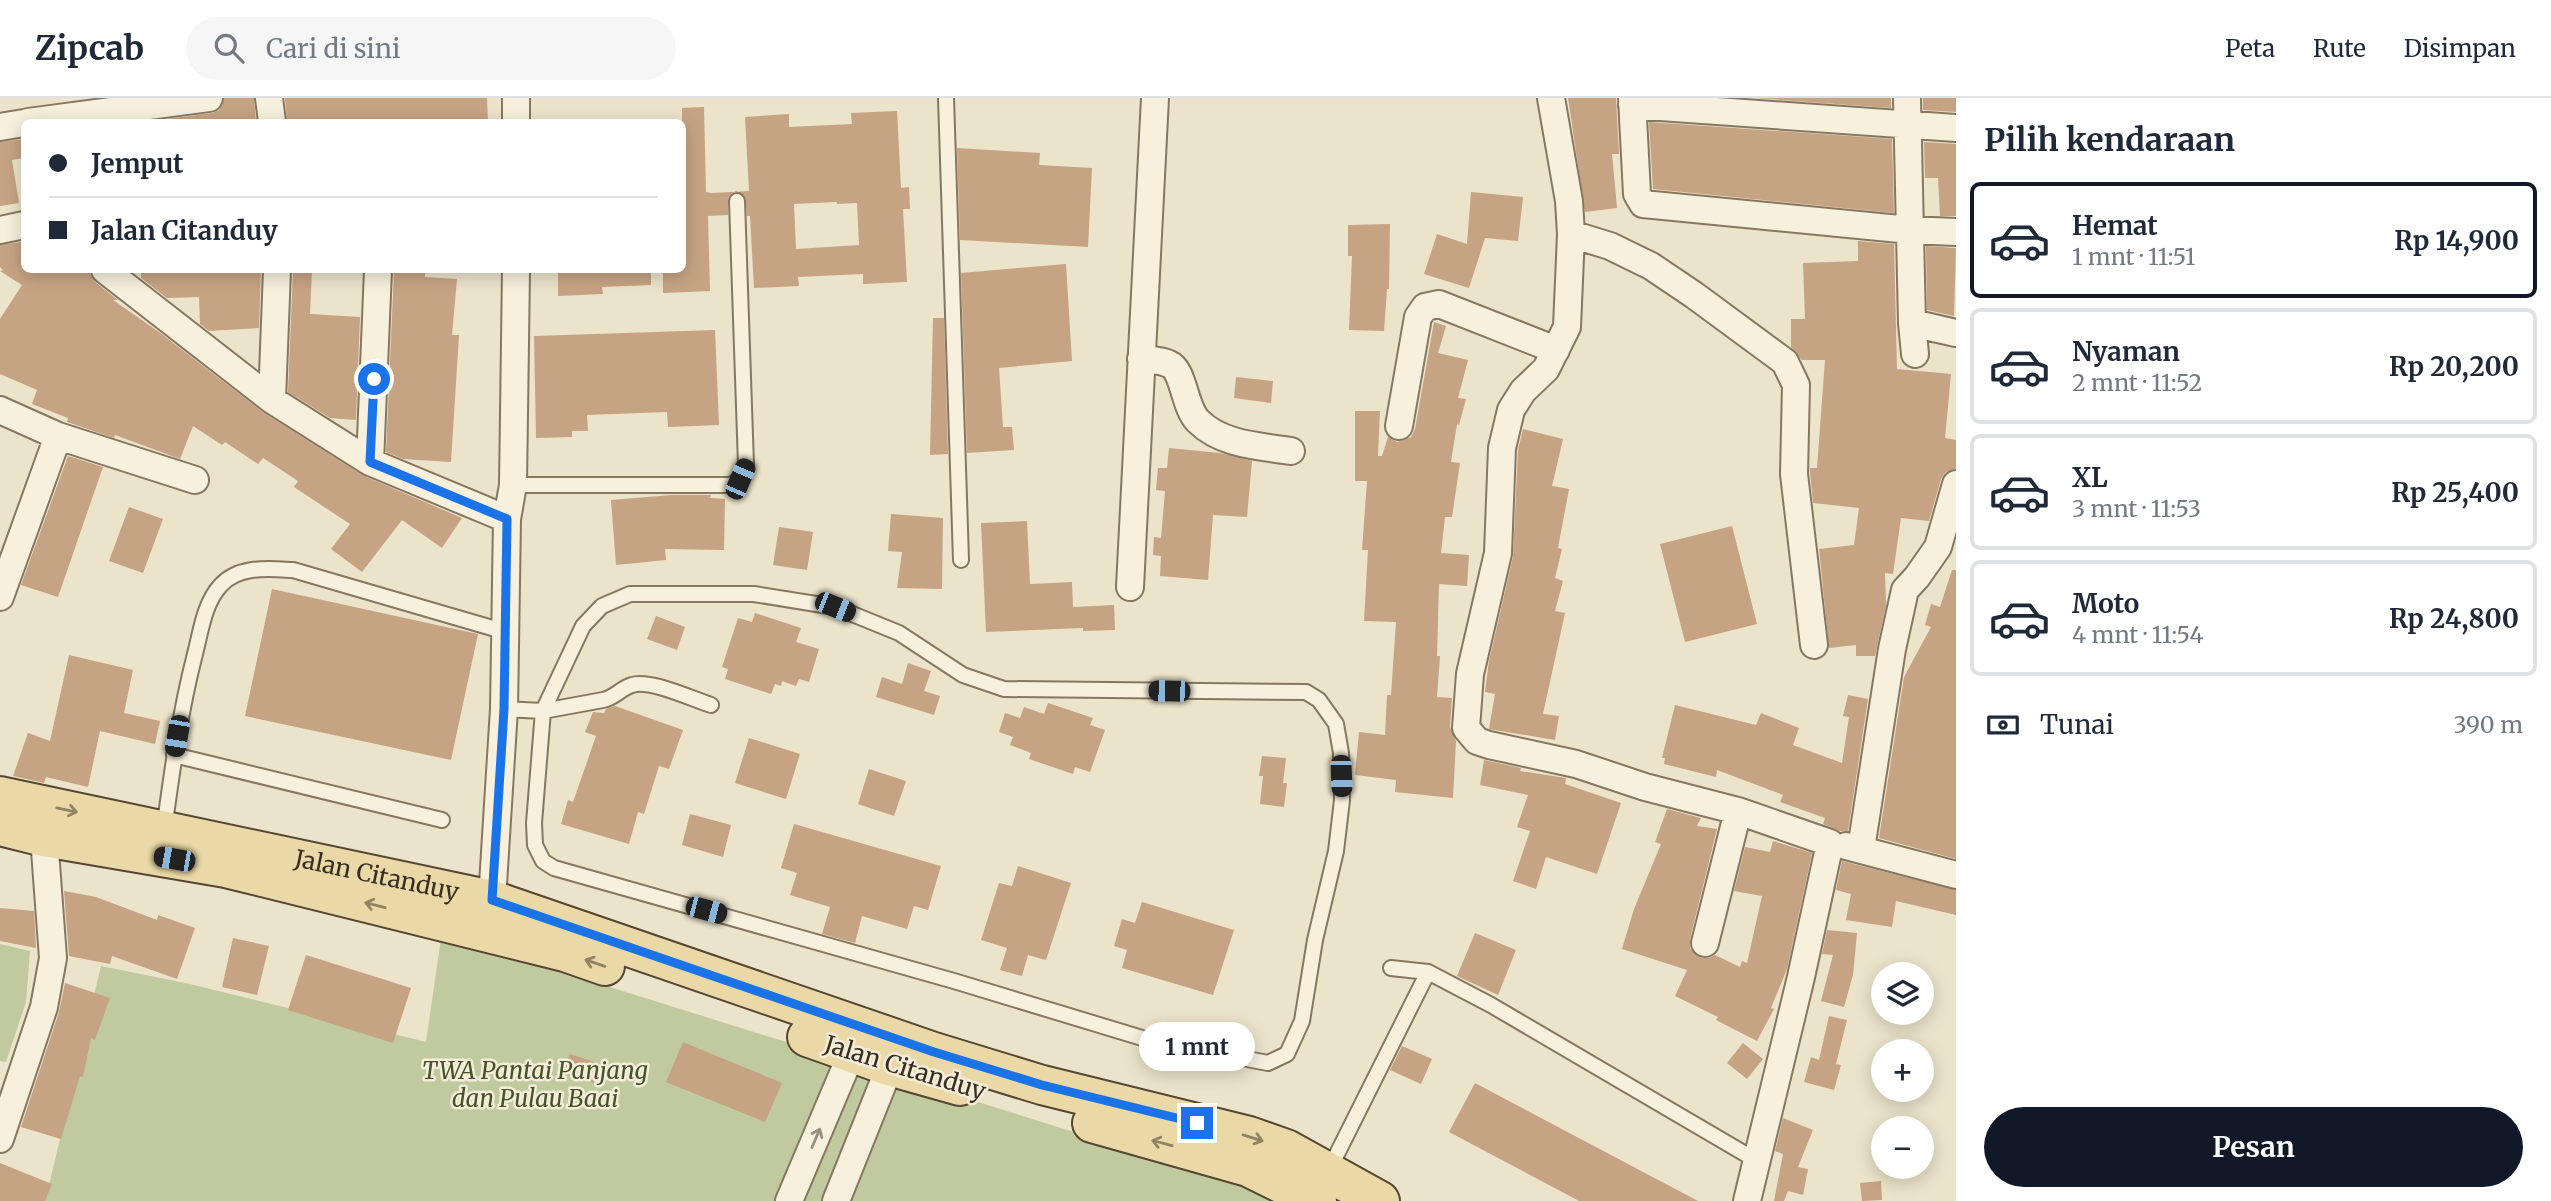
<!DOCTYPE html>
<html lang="id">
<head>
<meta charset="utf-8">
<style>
	:root { --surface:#fff; --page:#f6f6f7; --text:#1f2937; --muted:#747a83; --line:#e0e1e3; --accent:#111827 }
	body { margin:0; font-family:Merriweather,serif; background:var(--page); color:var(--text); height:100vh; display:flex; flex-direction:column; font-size:26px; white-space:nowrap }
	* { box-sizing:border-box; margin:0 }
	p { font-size:23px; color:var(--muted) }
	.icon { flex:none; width:38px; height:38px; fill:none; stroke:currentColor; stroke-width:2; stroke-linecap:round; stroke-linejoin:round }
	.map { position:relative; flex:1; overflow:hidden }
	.sheet { display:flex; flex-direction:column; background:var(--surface); width:595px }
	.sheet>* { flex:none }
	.guide { position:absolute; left:21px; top:21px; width:665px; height:154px; border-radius:10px; box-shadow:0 4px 18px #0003; display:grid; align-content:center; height:154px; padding:0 28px; background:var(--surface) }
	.buttons { position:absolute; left:1871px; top:864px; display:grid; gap:14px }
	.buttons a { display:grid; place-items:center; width:63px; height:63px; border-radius:50%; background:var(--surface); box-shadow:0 4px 18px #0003; font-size:35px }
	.end { position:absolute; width:32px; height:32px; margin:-16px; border:9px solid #1a73e8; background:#fff; box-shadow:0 0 0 4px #fff }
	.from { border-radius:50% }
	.bubble { position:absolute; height:49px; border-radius:24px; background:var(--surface); box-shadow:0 4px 18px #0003; font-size:23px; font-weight:700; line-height:49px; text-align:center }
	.car { position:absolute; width:21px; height:42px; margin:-21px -10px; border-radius:9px; box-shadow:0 0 5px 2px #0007; background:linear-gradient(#222 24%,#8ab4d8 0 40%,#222 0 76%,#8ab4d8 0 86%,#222 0) }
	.guide b { display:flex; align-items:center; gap:24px; height:66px; font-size:26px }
	.guide b+b { border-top:2px solid var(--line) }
	.guide i { width:18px; height:18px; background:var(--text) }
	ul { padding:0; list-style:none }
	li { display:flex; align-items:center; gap:21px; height:116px; margin:0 14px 10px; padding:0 14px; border:4px solid var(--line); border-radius:10px }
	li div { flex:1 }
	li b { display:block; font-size:26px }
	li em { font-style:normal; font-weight:700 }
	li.selected { border-color:var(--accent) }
	li>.icon { width:63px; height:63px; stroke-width:1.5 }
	h2 { padding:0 28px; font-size:32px; line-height:84px }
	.pay { display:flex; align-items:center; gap:18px; height:77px; padding:0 28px; font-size:26px }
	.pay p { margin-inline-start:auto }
	.cta { display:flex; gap:14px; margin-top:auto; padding:14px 28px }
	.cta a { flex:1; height:80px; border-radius:42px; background:var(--accent); color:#fff; font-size:28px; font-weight:700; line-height:80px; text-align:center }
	header { display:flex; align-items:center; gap:42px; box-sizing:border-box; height:98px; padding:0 35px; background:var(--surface); border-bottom:2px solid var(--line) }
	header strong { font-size:33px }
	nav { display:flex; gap:38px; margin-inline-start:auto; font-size:24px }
	.search { width:490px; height:63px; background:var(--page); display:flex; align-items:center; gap:18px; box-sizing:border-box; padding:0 24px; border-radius:38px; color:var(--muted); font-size:26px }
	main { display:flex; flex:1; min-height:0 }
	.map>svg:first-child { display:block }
	.green { fill:#c1c99e }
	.building { fill:#c6a383; fill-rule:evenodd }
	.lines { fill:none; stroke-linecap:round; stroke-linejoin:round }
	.lane-casing { stroke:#867760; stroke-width:18 }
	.street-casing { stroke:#867760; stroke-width:30 }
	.primary-casing { stroke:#554533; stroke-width:42 }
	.lane { stroke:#f6f0dd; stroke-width:14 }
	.street { stroke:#f6f0dd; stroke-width:26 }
	.primary { stroke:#ead9a6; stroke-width:38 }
	.oneway { stroke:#918464 }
	.oneway2 { stroke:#978f80 }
	.route { stroke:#1a73e8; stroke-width:9 }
	.labels { text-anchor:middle; stroke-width:5; stroke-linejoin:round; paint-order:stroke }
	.street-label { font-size:24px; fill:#382e22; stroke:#f3edd9 }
	.park-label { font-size:24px; font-style:italic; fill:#46532a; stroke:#f3edd9 }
</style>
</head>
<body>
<header>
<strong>Zipcab</strong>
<div class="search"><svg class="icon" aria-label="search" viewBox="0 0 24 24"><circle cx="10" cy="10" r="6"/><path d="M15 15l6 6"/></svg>Cari di sini</div>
<nav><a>Peta</a><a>Rute</a><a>Disimpan</a></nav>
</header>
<main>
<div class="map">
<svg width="1956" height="1103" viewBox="0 0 1956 1103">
	<rect width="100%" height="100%" fill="#ebe3ca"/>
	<path class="green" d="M 441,840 L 565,875 L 1253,1090 L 1277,1103 L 42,1103 L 50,1083 L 101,868 L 190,886 L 426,944 Z
		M 0,846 L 30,853 L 26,904 L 6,964 L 0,963 Z"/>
	<path class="building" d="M 224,0 L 254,0 L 256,24 L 144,24 L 212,15 L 219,12 Z
		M 285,0 L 487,0 L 488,24 L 287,24 Z
		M 1568,0 L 1616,0 L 1619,56 L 1612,56 L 1617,110 L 1585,114 Z
		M 1756,0 L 1891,0 L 1891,10 Z
		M 1923,0 L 1956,0 L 1956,14 L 1923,12 Z
		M 704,9 L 706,94 L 712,95 L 749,93 L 745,19 L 789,16 L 789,29 L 852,26 L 851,15 L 897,13 L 901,90 L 909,89 L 910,111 L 903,111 L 907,184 L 863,186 L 863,176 L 798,179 L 799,188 L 754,190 L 750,118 L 747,118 L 745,99 L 736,93 L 728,99 L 728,117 L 708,118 L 710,193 L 663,195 L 663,172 L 682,172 L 682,10 ZM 837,104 L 837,106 L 857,105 L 859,147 L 796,151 L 794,106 Z
		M 1649,24 L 1892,41 L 1894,115 L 1653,91 Z
		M 24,41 L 24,60 L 12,62 L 19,105 L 0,108 L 0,44 Z
		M 1924,44 L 1956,46 L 1956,118 L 1940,118 L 1938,80 L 1925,80 Z
		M 957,50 L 1040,55 L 1039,67 L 1092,70 L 1088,149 L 960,142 Z
		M 1471,94 L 1523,99 L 1518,143 L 1485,140 L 1469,190 L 1424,176 L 1437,136 L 1467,146 Z
		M 1390,126 L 1389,191 L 1387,191 L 1384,233 L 1349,232 L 1352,158 L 1348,158 L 1348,127 Z
		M 1858,143 L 1894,146 L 1897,271 L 1951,276 L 1945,340 L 1956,342 L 1956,371 L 1946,374 L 1941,381 L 1929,423 L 1901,420 L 1893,476 L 1885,475 L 1886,507 L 1875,558 L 1856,558 L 1856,547 L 1829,550 L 1819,451 L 1854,447 L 1859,410 L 1813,405 L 1810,374 L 1810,370 L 1817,370 L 1825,262 L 1802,262 L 1791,249 L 1791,221 L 1805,221 L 1803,165 L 1858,163 Z
		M 21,144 L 24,146 L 24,172 L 88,172 L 95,184 L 118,202 L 113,202 L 159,234 L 264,315 L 362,377 L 462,420 L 442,450 L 402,422 L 362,474 L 331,451 L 350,426 L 294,389 L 298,383 L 263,360 L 258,366 L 225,344 L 222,347 L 193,328 L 180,361 L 115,337 L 114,340 L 67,324 L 68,320 L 32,306 L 37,292 L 0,276 L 0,221 L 22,187 L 0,173 L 3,172 L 0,169 L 0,147 Z
		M 1926,148 L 1956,150 L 1954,218 L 1927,212 Z
		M 1066,166 L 1072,263 L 999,270 L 1003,329 L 1012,329 L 1014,352 L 967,355 L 961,175 Z
		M 141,172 L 261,172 L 259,230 L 209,233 L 200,226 L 199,199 L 167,200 L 141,180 Z
		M 293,172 L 312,172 L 310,216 L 360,219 L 356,322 L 330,320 L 288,294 Z
		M 394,172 L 425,172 L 425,179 L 457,181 L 452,237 L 459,237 L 451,364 L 403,361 L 386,354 Z
		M 558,172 L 651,172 L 651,187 L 602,189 L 603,196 L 558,198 Z
		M 933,220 L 944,220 L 948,356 L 930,357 Z
		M 1434,224 L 1446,228 L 1438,255 L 1468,262 L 1458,300 L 1466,301 L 1459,327 L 1457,326 L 1451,364 L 1460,365 L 1452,419 L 1445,419 L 1441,455 L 1469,457 L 1467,488 L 1439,486 L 1437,558 L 1440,558 L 1437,599 L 1452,600 L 1450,629 L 1456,643 L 1453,700 L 1395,694 L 1396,682 L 1355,677 L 1359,634 L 1385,637 L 1387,597 L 1391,597 L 1396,524 L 1364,523 L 1368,452 L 1362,452 L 1367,383 L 1355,383 L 1355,313 L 1380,313 L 1378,358 L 1382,358 L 1388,339 L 1397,344 L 1411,339 L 1415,331 Z
		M 715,232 L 719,327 L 668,329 L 667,314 L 587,317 L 588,333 L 572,333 L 572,339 L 536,340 L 534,238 Z
		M 1236,279 L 1273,283 L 1271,305 L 1234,300 Z
		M 1523,331 L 1563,341 L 1552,388 L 1569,391 L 1558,450 L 1562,451 L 1555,480 L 1563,483 L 1555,513 L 1565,515 L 1543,616 L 1559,618 L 1555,642 L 1489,631 L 1495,596 L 1485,594 L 1489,563 L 1513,459 L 1518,352 Z
		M 1169,350 L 1220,355 L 1252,363 L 1247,419 L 1213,417 L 1208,482 L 1160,478 L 1161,458 L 1153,457 L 1154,439 L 1161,440 L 1165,393 L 1156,392 L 1158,370 L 1167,370 Z
		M 68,358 L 103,369 L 58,499 L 21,487 Z
		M 672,397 L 711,397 L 710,400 L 725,401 L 724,452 L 665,451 L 666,462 L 616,467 L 611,402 Z
		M 129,409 L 163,421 L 143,475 L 109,463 Z
		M 891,416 L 943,420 L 942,491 L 897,490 L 902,454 L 888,453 Z
		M 1027,423 L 1030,486 L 1072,484 L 1073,509 L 1114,507 L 1115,532 L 1083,533 L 1083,530 L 986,534 L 981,425 Z
		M 1732,428 L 1757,526 L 1685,544 L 1660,446 Z
		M 779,429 L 813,434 L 807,472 L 773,467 Z
		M 1952,472 L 1956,472 L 1956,761 L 1879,740 L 1904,579 L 1931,529 L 1925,527 L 1931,506 L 1940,509 Z
		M 272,491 L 478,536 L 451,662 L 245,618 Z
		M 755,515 L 801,530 L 796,544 L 819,551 L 809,584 L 799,581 L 796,588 L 782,583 L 781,588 L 775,586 L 771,596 L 725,581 L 728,571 L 722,569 L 738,520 L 752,524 Z
		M 656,518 L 685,529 L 677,552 L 647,541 Z
		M 69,557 L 133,572 L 124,615 L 160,623 L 155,646 L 100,633 L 88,689 L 46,679 L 44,685 L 13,678 L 28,635 L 50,643 Z
		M 908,565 L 931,573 L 924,593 L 940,598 L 934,617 L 876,599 L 882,579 L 902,586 Z
		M 1848,597 L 1868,601 L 1848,733 L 1840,733 L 1823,726 L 1825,720 L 1780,704 L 1783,697 L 1717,672 L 1716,679 L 1664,666 L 1665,660 L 1662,660 L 1675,607 L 1756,627 L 1761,615 L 1799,630 L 1793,647 L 1842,665 L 1849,619 L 1843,618 Z
		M 1048,605 L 1093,620 L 1090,627 L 1105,632 L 1090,674 L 1075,669 L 1073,676 L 1029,661 L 1031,655 L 1010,647 L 1013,639 L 999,634 L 1005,615 L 1020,620 L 1024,609 L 1044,616 Z
		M 615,608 L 683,632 L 669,671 L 659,668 L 644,716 L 638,714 L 629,746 L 561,726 L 568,702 L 573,704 L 596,638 L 585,634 L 593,614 L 604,615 L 606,611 Z
		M 749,640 L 800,656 L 786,701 L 735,685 Z
		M 1262,658 L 1286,660 L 1283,685 L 1287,685 L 1284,709 L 1260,706 L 1263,678 L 1259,678 Z
		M 1484,662 L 1521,670 L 1520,673 L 1566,680 L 1565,686 L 1621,705 L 1597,776 L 1546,759 L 1536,791 L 1513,783 L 1530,733 L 1517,729 L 1528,697 L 1480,687 Z
		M 869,671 L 906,683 L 894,718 L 858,706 Z
		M 1667,711 L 1701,720 L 1697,728 L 1717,731 L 1690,841 L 1690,850 L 1701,860 L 1709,860 L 1715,857 L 1740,869 L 1742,863 L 1747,865 L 1762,798 L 1734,793 L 1745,749 L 1770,754 L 1773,743 L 1812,755 L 1787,871 L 1771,910 L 1774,911 L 1757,943 L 1716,922 L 1718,919 L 1675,898 L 1687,872 L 1622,851 L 1634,811 L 1661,746 L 1655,744 Z
		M 690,716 L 731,727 L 723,759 L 682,747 Z
		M 794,726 L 941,768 L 928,812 L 914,808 L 907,831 L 862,818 L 855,845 L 822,836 L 830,809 L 790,797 L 797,775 L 781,770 Z
		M 1842,763 L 1956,792 L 1956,817 L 1896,803 L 1892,829 L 1846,822 L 1851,796 L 1836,792 Z
		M 1018,768 L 1071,785 L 1046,862 L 1028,857 L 1022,878 L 1000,872 L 1007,850 L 981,842 L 999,785 L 1012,788 Z
		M 64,793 L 96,799 L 157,822 L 158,817 L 195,830 L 177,881 L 112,858 L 110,866 L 69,858 Z
		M 1142,804 L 1234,832 L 1213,897 L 1122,870 L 1127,852 L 1114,848 L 1122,821 L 1135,825 Z
		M 0,810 L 34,813 L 36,850 L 0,843 Z
		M 1827,832 L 1857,835 L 1853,877 L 1844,909 L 1821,903 L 1833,857 L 1822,856 Z
		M 1475,835 L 1516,852 L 1498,897 L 1457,878 Z
		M 233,840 L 269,848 L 257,897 L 222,889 Z
		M 306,857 L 411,890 L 393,945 L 288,912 Z
		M 65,885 L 110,900 L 95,942 L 91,940 L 83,979 L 80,978 L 61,1041 L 21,1029 L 59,914 Z
		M 1829,918 L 1847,922 L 1836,966 L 1841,967 L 1834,992 L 1804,984 L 1811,959 L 1819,962 Z
		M 683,944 L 782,985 L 765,1024 L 666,984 Z
		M 1743,945 L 1763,961 L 1747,981 L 1727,965 Z
		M 1402,948 L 1432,961 L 1421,986 L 1390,972 Z
		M 570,956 L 600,966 L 594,985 L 563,975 Z
		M 1475,985 L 1698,1103 L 1579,1103 L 1449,1034 Z
		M 1783,1020 L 1813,1032 L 1798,1069 L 1808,1071 L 1803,1097 L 1788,1093 L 1784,1103 L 1774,1103 L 1783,1056 L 1775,1053 Z
		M 0,1065 L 52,1086 L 45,1103 L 0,1103 Z
		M 1881,1083 L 1882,1102 L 1862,1103 L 1860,1085 Z"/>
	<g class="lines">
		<defs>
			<path id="lane" d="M 946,0 L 961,462
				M 513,387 L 731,387 L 740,381 L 746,367 L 737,103
				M 630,496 L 754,496 L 835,509 L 899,535 L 963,577 L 1004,591 L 1306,594 L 1319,602 L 1336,626 L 1341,655 L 1342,702 L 1336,753 L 1315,842 L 1302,923 L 1287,956 L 1268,965 L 1152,943 L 954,883 L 554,770 L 543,763 L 535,747 L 534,725 L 543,613 L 583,528 L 602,508 Z
				M 504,611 L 543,613 L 603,602 C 615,600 621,590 632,587 C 650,581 692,601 711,607
				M 174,657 L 442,722
				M 164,732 C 172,673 180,614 195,556 C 201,533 204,505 221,487 C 239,467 270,471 293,472 L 506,534
				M 1391,870 L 1428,874 L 1491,907 L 1759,1064
				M 1329,1072 L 1428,874"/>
			<path id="street" d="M 269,0 L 272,24
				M 516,0 L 516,24
				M 1551,0 L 1569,103 L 1571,136 L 1567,229 L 1546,271 L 1523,293 L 1511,312 L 1502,350 L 1498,455 L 1470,576 L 1466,630 L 1477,643 L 1489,647 L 1576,666 L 1645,689 L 1738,713 L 1830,745 L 1801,879 L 1747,1103
				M 1632,0 L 1637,96 L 1643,106 L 1910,132 L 1956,134
				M 1907,0 L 1912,225 L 1915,256
				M 1632,7 L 1956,30
				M 28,24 L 209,0
				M 0,29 L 24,25
				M 0,132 L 24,127
				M 1571,136 L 1610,148 L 1651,168 L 1694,197 L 1785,264 L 1796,287 L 1794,376 L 1814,547
				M 105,172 L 272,302 L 370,364 L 507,421
				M 1912,225 L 1956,235
				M 1141,261 C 1150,262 1161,262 1169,266 C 1184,272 1184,309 1198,323 C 1222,347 1259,348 1291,353
				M 272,302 L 277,172
				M 0,312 L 58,338 L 195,382
				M 1399,328 L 1418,219 L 1425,209 L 1439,206 L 1556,252
				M 370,364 L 378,172
				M 1130,489 L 1155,0
				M 0,499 L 58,338
				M 1846,748 L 1956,777
				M 1861,751 L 1892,551 L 1905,492 L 1917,479 L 1938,449 L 1956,386
				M 492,802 L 504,611 L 507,421 L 513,387 L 516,172
				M 1705,845 L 1738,713
				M 0,1041 L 44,909 L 53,860 L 44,739
				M 789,1103 L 858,940
				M 836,1103 L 896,953"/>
			<g id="primary">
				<path id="s1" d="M 0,698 L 492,802 L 934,954 L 1042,987 L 1249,1038 L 1286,1051 L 1380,1103"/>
				<path d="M 0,728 L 44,739 L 226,770 L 565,854 L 605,868"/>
				<path d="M 807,939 L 889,968 L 960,988"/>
				<path d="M 1092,1025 L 1248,1069 L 1317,1103"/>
			</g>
		</defs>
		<use href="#lane" class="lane-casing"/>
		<use href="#street" class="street-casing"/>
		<use href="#primary" class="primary-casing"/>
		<use href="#lane" class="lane"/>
		<use href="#street" class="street"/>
		<use href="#primary" class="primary"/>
	</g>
	<defs><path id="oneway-shaft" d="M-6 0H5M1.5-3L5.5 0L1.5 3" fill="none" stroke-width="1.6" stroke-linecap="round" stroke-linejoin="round" transform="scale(1.75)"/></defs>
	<g class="oneway">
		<use href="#oneway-shaft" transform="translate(67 712) rotate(12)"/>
		<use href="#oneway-shaft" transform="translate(375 807) rotate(-166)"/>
		<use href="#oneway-shaft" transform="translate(595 865) rotate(-161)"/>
		<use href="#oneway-shaft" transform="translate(1253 1040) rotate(17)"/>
		<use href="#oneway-shaft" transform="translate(1162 1045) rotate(-165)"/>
	</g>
	<use class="oneway2" href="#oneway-shaft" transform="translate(816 1040) rotate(-67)"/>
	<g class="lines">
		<path class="route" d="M 374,281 L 370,364 L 507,421 L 504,611 L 492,802 L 934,954 L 1042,987 L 1197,1025"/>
	</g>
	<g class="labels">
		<g class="street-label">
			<text dy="8" stroke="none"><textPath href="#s1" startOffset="385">Jalan Citanduy</textPath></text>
			<text transform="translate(905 970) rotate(17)" y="8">Jalan Citanduy</text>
		</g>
		<g class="park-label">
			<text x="535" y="981">TWA Pantai Panjang<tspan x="535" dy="28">dan Pulau Baai</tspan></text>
		</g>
	</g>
</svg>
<div class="buttons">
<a><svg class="icon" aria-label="layers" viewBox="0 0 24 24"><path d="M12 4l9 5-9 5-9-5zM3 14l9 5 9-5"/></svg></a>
<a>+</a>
<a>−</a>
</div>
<i class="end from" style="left:374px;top:281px"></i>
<i class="end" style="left:1197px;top:1025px"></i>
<div class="bubble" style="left:1139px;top:924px;width:116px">1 mnt</div>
<i class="car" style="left:740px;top:381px;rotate:23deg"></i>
<i class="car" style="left:835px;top:509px;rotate:112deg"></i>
<i class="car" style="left:1169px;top:593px;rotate:271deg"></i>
<i class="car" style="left:177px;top:638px;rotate:190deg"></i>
<i class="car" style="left:1341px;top:678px;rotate:178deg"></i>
<i class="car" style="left:174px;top:761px;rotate:280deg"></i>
<i class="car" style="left:706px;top:812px;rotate:105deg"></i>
<div class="guide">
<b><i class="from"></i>Jemput</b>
<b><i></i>Jalan Citanduy</b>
</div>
</div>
<section class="sheet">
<h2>Pilih kendaraan</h2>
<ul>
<li class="selected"><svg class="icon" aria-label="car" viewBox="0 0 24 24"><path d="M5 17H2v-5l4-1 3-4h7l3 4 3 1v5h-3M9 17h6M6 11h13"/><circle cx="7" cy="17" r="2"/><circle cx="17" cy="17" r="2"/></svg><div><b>Hemat</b><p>1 mnt · 11:51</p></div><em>Rp 14,900</em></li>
<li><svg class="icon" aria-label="car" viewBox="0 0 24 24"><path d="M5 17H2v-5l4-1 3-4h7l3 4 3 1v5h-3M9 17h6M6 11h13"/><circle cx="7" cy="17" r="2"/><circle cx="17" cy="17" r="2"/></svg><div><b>Nyaman</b><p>2 mnt · 11:52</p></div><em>Rp 20,200</em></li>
<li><svg class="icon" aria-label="car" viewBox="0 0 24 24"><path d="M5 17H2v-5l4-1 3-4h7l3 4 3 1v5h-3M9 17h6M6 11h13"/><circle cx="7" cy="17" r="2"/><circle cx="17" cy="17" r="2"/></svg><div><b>XL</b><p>3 mnt · 11:53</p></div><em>Rp 25,400</em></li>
<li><svg class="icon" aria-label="car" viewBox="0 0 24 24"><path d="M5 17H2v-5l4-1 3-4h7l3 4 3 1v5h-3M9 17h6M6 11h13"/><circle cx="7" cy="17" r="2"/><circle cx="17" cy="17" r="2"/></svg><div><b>Moto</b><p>4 mnt · 11:54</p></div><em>Rp 24,800</em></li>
</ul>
<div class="pay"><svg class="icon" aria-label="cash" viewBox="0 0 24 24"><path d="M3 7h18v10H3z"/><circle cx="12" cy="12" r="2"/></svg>Tunai<p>390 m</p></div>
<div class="cta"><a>Pesan</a></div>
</section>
</main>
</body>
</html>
